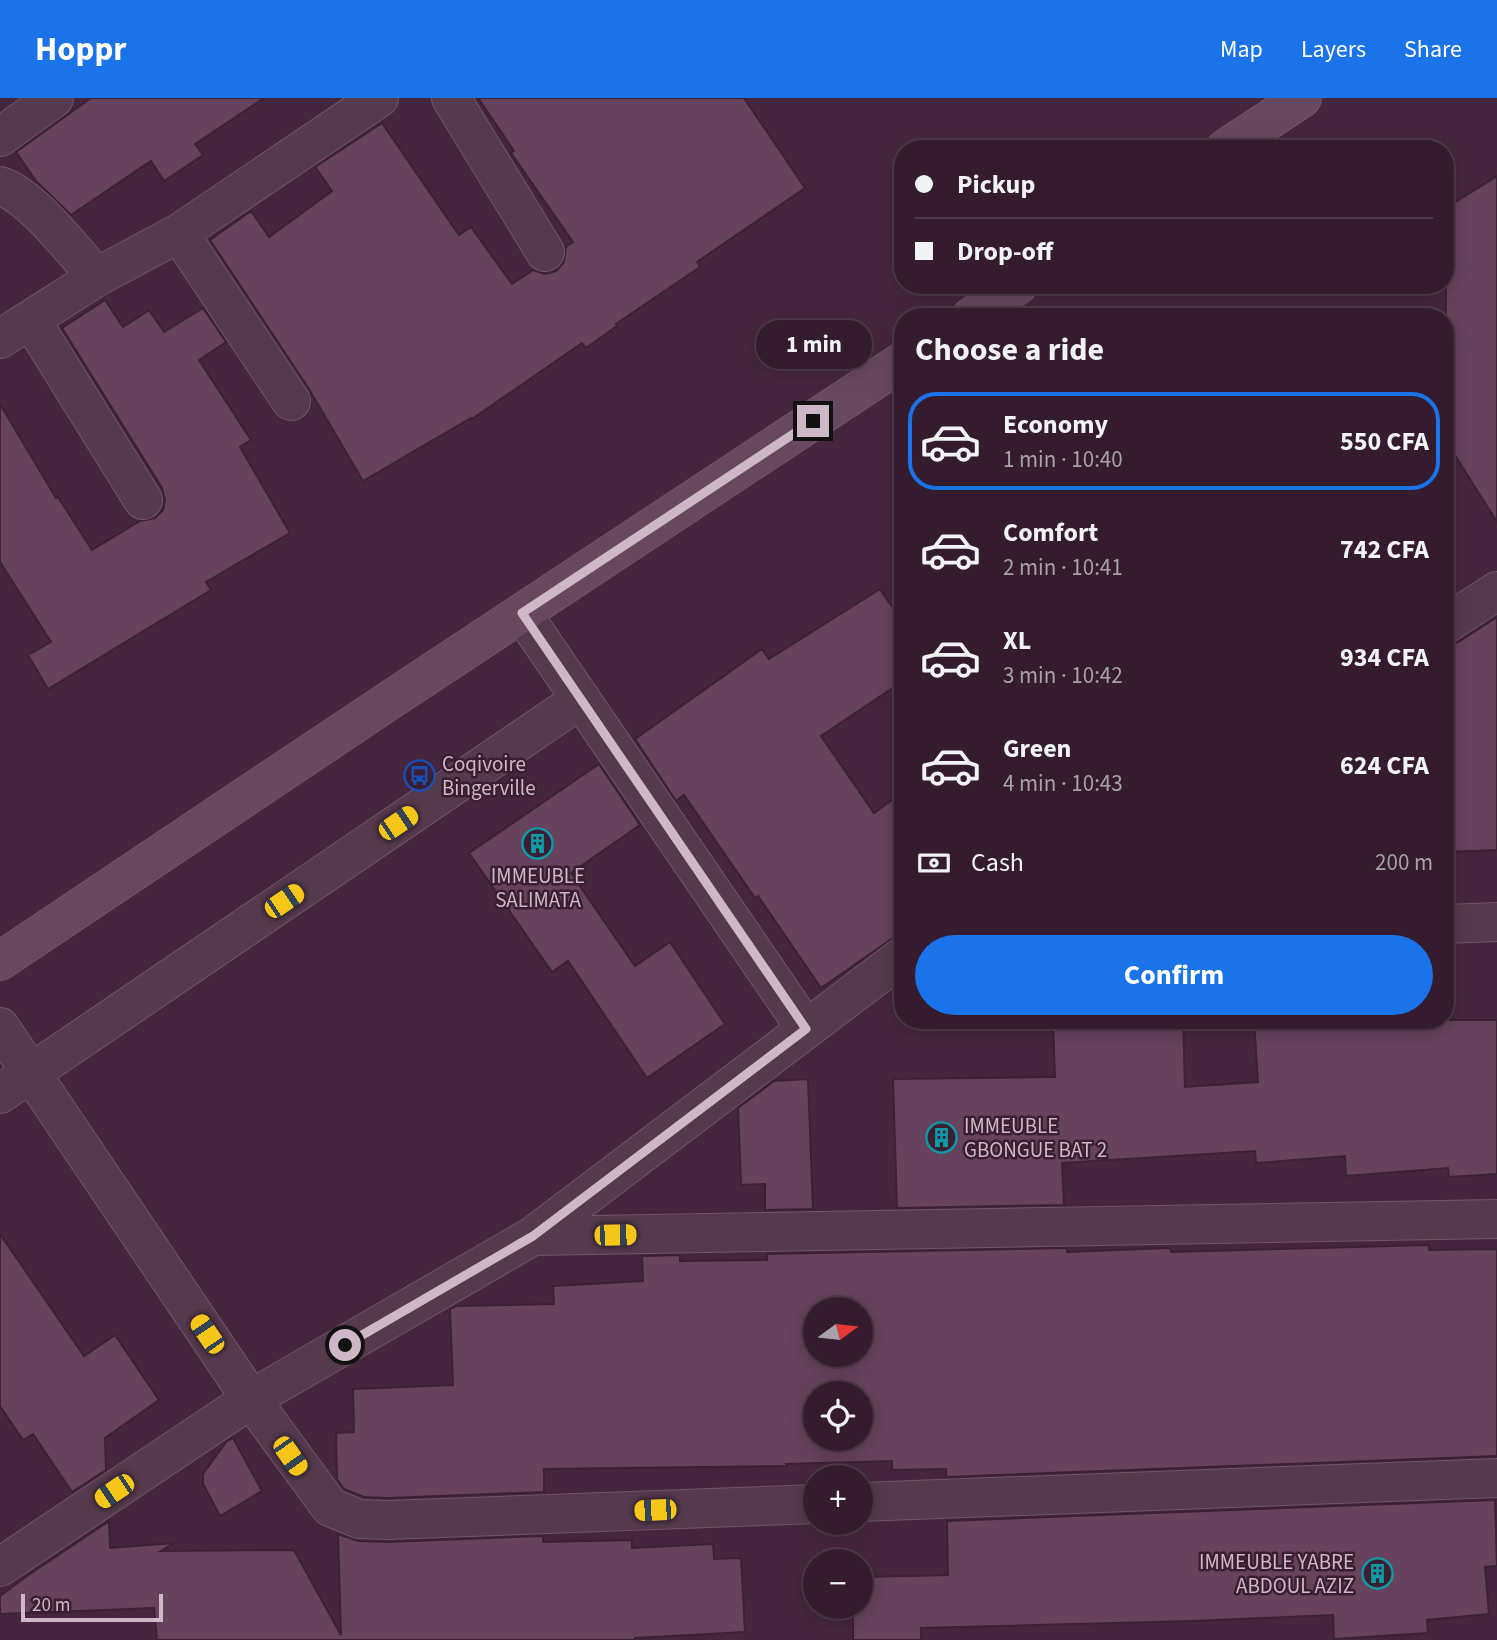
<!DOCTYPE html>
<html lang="en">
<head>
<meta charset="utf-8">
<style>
	:root { --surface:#341c2e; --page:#3c2536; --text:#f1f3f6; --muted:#a9a1aa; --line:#4e3a4a; --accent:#1a73e8 }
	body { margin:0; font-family:"Source Sans 3",sans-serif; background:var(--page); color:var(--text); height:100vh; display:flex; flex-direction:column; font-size:26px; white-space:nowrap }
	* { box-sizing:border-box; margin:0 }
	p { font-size:23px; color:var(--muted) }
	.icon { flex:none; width:38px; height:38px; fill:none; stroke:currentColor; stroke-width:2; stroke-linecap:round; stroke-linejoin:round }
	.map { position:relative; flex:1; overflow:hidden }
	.sheet { position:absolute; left:894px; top:210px; width:560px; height:721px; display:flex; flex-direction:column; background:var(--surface); border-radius:28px; box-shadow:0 4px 18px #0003,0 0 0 2px var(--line) }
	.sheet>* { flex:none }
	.guide { position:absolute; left:894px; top:42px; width:560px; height:154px; border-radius:28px; box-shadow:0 4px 18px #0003,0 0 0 2px var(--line); display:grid; align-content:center; height:154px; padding:0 21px; background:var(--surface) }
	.needle { width:46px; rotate:75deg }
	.controls { position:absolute; left:803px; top:1199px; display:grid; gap:14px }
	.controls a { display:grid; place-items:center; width:70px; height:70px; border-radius:50%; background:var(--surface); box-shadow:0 4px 18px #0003,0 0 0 2px var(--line); font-size:35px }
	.scale { position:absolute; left:21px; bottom:18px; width:142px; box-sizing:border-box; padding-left:7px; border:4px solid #ceb8c8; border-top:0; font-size:19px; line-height:24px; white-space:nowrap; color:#ceb8c8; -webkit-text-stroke:5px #3a1f33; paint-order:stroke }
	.end { position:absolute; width:32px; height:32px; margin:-16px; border:9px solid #ceb8c8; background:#111; box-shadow:0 0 0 4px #111 }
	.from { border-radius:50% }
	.bubble { position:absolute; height:49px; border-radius:24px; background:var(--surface); box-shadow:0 4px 18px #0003,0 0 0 2px var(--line); font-size:23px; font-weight:700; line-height:49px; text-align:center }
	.car { position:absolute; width:21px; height:42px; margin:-21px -10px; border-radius:9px; box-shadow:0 0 5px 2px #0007; background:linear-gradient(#f5c518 24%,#345 0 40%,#f5c518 0 76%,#345 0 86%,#f5c518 0) }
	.guide b { display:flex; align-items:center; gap:24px; height:66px; font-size:26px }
	.guide b+b { border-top:2px solid var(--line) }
	.guide i { width:18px; height:18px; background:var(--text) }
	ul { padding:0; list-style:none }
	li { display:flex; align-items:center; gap:21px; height:98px; margin:0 14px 10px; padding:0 7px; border:4px solid transparent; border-radius:28px }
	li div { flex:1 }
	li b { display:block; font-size:26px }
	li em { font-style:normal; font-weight:700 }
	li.on { border-color:var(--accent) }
	li>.icon { width:63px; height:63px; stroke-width:1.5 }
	h2 { padding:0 21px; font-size:32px; line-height:84px }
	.pay { display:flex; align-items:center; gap:18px; height:77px; padding:0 21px; font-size:26px }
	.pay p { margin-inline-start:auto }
	.cta { display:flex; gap:14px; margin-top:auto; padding:14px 21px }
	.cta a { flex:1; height:80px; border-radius:42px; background:var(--accent); color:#fff; font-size:28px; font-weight:700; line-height:80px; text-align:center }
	header { display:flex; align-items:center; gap:42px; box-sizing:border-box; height:98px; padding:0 35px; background:var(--accent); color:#fff }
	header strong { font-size:33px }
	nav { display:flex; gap:38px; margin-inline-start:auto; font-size:24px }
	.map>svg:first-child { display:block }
	.building { fill:#66425d; stroke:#3c2135; stroke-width:2; fill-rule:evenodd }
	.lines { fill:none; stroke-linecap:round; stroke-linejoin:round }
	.street-casing { stroke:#6f5668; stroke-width:40 }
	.secondary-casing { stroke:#6f5668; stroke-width:40 }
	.street { stroke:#553a4e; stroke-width:38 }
	.secondary { stroke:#68485f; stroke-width:38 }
	.route { stroke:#ceb8c8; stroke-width:9 }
	.labels { text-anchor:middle; stroke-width:5; stroke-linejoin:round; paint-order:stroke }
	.poi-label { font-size:21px; fill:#ceb8c8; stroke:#3a1f33; text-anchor:start }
</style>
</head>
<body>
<header>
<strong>Hoppr</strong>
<nav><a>Map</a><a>Layers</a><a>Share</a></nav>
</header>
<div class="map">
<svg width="1497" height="1542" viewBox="0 0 1497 1542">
	<rect width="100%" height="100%" fill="#45263e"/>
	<path class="building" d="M 91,0 L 264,0 L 195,46 L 203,57 L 164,83 L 151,63 L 71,117 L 36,83 L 16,54 Z
		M 478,0 L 744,0 L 805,90 L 697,164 L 700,169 L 616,226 L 617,228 L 586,250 L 582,245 L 472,321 L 471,320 L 363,383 L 309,291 L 210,142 L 251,113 L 269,139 L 332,93 L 315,69 L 382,25 L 459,137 L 471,129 L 512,186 L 533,172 L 545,176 L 556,173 L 564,164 L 566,149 L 573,144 L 511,55 L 514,53 Z
		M 1497,78 L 1497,424 L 1446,343 L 1446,110 Z
		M 105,202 L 123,229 L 149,212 L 164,234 L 203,210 L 226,244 L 199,262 L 251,342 L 240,349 L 290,435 L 206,484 L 211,492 L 48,591 L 28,557 L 51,544 L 0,464 L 0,306 L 56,400 L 58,399 L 92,452 L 140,423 L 155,420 L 163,412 L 165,402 L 162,390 L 62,230 Z
		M 880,491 L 903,525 L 903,583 L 821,638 L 874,715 L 903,694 L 903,833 L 821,890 L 758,798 L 755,800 L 684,697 L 676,703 L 635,641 L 762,551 L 769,561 Z
		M 1497,519 L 1497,752 L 1446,754 L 1446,548 L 1458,544 Z
		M 599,666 L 640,727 L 571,775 L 635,868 L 670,844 L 725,926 L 647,980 L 568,863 L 552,874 L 469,755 Z
		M 1053,922 L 1183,922 L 1185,989 L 1258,984 L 1254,922 L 1497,922 L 1497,1076 L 1449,1079 L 1448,1070 L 1346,1078 L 1345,1058 L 1256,1065 L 1255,1053 L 1062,1065 L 1064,1107 L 897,1110 L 893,981 L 1055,979 Z
		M 808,981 L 813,1111 L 765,1112 L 765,1086 L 741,1087 L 738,1010 L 774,983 Z
		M 0,1136 L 84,1258 L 115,1237 L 159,1302 L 105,1340 L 106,1372 L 72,1394 L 33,1336 L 23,1342 L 0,1308 Z
		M 1429,1147 L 1429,1152 L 1497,1151 L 1497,1358 L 946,1379 L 946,1371 L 892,1372 L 892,1363 L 786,1366 L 787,1368 L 544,1371 L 544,1394 L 388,1400 L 364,1399 L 344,1391 L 337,1381 L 336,1335 L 354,1334 L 353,1291 L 453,1287 L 450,1211 L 456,1208 L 554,1206 L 553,1188 L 643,1183 L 642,1158 L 680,1157 L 680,1163 L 767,1162 L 767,1156 L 1067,1150 L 1067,1154 L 1170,1150 L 1171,1154 ZM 816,1211 L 861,1211 L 861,1256 L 816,1256 ZM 816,1295 L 861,1295 L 861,1340 L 816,1340 Z
		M 233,1340 L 262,1393 L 220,1418 L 203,1386 L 203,1376 L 227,1343 Z
		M 1495,1402 L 1497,1468 L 1485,1469 L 1489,1516 L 1427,1522 L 1428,1535 L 1334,1541 L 1333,1517 L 1193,1523 L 921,1530 L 921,1542 L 853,1542 L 853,1508 L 861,1508 L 861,1479 L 948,1477 L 947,1423 Z
		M 109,1423 L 110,1450 L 174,1445 L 161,1453 L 294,1452 L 341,1537 L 338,1436 L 358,1443 L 387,1444 L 543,1438 L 543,1444 L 632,1442 L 632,1450 L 713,1446 L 714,1461 L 741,1460 L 745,1534 L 635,1540 L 635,1542 L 157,1542 L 154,1510 L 0,1516 L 0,1498 L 27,1478 Z"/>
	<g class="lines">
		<defs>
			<path id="street" d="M 451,0 L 545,154
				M 0,39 L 54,0
				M 0,88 C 30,96 75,155 97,179
				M 179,135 L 291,303
				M 31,222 L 143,402
				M 0,241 L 97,179 L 179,135 L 379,0
				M 522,515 L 806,931
				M 1446,526 L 1497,493
				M 1446,826 L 1497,824
				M 0,929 L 251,1301 L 330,1409 L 359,1421 L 388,1422 L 816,1406
				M 0,996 L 581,601
				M 533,1138 L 1497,1121
				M 861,1404 L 1497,1380
				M 0,1469 L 251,1301 L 533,1138 L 903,858"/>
			<path id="secondary" d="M 1225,51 L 1302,0
				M 971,219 L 1018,187
				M 0,863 L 390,602 L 903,263"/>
		</defs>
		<use href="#street" class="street-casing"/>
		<use href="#secondary" class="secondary-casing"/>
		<use href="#street" class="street"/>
		<use href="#secondary" class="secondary"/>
	</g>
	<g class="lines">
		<path class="route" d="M 345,1247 L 533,1138 L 806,931 L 522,515 L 813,323"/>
	</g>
	<defs>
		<symbol id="bus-ring" viewBox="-11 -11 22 22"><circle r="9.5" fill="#3a1f33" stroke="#1a4fb4" stroke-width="1.5"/><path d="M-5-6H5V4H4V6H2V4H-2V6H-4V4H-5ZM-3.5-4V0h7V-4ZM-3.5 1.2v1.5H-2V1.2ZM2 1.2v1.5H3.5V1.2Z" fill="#1a4fb4"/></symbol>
		<symbol id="building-ring" viewBox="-11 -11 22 22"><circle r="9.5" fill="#3a1f33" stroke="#0f9aa8" stroke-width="1.5"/><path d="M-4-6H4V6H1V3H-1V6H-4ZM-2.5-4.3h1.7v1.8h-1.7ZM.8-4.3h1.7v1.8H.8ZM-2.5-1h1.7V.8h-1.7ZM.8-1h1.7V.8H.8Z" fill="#0f9aa8"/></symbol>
	</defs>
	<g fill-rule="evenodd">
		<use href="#bus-ring" x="402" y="660" width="35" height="35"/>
		<use href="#building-ring" x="520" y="728" width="35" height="35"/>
		<use href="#building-ring" x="924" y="1022" width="35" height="35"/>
		<use href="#building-ring" x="1360" y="1458" width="35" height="35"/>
	</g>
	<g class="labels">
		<g class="poi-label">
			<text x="442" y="673">Coqivoire<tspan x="442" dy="24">Bingerville</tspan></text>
			<text x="538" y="785" text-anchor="middle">IMMEUBLE<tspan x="538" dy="24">SALIMATA</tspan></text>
			<text x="964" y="1035">IMMEUBLE<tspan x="964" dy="24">GBONGUE BAT 2</tspan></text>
			<text x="1354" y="1471" text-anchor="end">IMMEUBLE YABRE<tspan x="1354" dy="24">ABDOUL AZIZ</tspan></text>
		</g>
	</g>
</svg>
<div class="controls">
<a><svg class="needle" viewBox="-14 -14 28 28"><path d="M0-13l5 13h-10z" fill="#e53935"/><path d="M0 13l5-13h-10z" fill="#a9a1aa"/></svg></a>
<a><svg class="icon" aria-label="locate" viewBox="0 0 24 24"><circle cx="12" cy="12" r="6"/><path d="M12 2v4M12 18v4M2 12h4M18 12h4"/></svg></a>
<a>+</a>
<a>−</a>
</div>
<div class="scale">20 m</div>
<i class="end from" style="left:345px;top:1247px"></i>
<i class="end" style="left:813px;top:323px"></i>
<div class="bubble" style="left:756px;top:222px;width:116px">1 min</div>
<i class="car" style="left:398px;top:725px;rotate:56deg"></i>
<i class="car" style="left:284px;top:803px;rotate:56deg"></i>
<i class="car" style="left:615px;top:1137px;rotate:89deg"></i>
<i class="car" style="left:207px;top:1236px;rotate:326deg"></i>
<i class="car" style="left:290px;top:1358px;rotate:145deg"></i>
<i class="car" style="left:114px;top:1393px;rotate:236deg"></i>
<i class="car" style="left:655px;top:1412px;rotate:268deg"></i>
<div class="guide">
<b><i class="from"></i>Pickup</b>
<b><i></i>Drop-off</b>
</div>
<section class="sheet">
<h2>Choose a ride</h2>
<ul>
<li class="on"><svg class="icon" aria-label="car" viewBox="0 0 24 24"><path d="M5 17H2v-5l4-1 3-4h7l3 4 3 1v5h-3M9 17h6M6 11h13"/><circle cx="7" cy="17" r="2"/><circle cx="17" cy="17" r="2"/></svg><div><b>Economy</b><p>1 min · 10:40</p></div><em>550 CFA</em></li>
<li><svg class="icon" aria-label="car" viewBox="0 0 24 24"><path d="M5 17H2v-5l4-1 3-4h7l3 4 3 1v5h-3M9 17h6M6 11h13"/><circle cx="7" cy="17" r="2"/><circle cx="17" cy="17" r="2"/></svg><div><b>Comfort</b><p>2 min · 10:41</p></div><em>742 CFA</em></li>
<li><svg class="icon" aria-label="car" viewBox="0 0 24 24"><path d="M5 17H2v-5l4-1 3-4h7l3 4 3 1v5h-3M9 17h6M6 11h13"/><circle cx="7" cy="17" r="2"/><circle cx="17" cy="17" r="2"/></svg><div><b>XL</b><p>3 min · 10:42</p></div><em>934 CFA</em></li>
<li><svg class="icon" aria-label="car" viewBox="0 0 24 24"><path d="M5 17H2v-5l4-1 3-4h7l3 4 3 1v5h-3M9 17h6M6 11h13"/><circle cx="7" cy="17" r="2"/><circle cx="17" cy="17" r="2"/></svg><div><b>Green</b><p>4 min · 10:43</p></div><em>624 CFA</em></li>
</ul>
<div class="pay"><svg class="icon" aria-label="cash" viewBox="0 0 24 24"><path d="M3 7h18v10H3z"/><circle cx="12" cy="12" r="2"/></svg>Cash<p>200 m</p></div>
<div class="cta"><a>Confirm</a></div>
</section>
</div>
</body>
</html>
